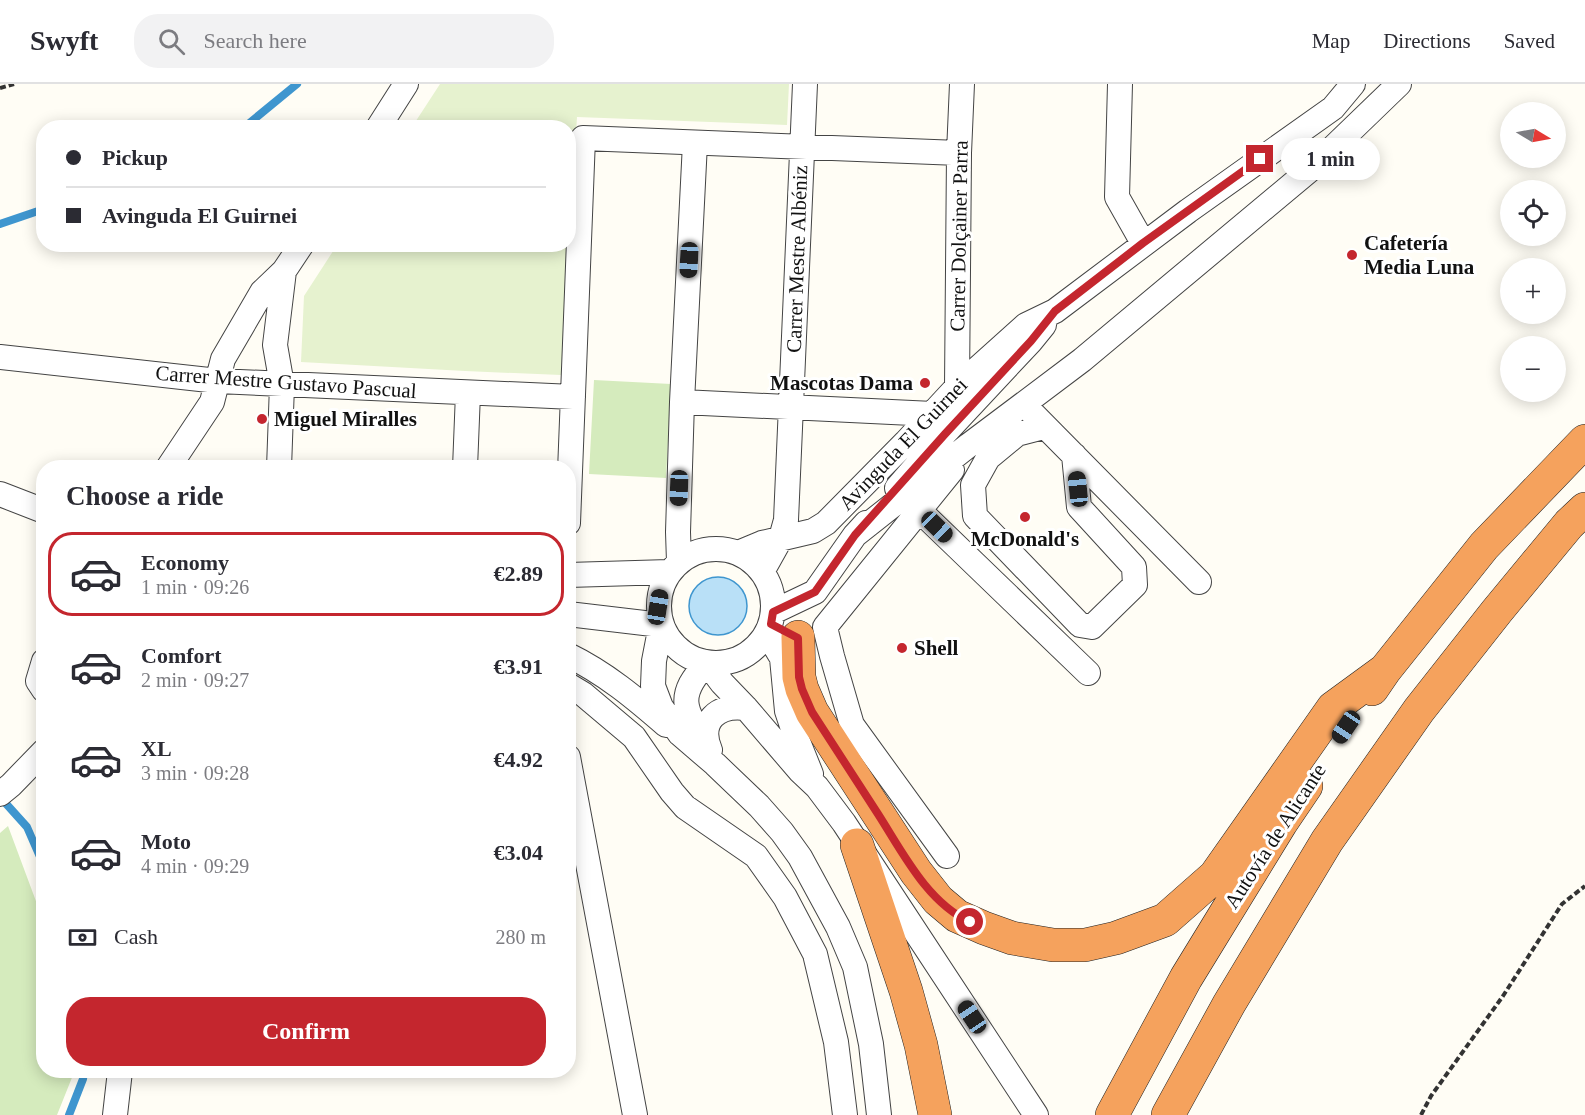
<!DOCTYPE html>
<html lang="en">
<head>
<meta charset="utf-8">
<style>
	:root { --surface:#fff; --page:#f2f2f3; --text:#2b2b33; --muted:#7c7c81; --line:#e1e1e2; --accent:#c4262e }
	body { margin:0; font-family:"Times New Roman",serif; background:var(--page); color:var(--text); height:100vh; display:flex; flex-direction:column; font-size:22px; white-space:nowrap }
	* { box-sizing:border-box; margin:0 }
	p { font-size:20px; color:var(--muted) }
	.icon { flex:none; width:33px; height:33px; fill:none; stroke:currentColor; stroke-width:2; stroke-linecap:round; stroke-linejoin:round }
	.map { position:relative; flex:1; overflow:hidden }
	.panel { position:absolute; left:36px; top:376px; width:540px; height:618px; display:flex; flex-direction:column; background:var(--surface); border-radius:24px; box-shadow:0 3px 15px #0003 }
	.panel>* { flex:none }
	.banner { position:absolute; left:36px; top:36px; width:540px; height:132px; border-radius:24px; box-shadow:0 3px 15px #0003; display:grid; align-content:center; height:132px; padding:0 30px; background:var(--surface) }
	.needle { width:39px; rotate:100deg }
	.tools { position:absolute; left:1500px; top:18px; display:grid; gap:12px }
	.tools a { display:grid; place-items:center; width:66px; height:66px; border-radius:50%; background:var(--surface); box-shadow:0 3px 15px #0003; font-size:30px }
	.end { position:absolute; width:27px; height:27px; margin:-14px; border:8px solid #c4262e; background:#fff; box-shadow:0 0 0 3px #fff }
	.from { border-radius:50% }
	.bubble { position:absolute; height:42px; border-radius:21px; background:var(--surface); box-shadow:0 3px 15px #0003; font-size:20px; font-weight:600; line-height:42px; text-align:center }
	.car { position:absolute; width:18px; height:36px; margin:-18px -9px; border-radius:8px; box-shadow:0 0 4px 2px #0007; background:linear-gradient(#222 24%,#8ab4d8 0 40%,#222 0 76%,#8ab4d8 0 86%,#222 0) }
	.banner b { display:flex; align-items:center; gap:21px; height:57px; font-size:22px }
	.banner b+b { border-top:2px solid var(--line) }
	.banner i { width:15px; height:15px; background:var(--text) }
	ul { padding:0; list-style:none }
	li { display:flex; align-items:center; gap:18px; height:84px; margin:0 12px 9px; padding:0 18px; border:3px solid transparent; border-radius:24px }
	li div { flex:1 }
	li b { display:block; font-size:22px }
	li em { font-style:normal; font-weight:600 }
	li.on { border-color:var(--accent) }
	li>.icon { width:54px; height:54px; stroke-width:1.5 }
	h2 { padding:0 30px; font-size:27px; line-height:72px }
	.pay { display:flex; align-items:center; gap:15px; height:66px; padding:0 30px; font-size:22px }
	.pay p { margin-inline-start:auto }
	.button { display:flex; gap:12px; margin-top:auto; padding:12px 30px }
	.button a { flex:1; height:69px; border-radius:24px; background:var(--accent); color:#fff; font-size:24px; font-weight:600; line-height:69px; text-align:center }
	header { display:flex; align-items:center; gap:36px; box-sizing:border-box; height:84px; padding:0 30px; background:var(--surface); border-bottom:2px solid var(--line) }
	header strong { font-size:28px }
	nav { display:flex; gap:33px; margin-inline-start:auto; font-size:21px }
	.search { width:420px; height:54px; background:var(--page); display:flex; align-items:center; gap:15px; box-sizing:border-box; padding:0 21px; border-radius:24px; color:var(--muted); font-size:22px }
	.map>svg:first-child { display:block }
	.green { fill:#d5ebbd }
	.pitch { fill:#e6f2cf }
	.water { fill:#b9e0f7; stroke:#3f96cf; stroke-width:1.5 }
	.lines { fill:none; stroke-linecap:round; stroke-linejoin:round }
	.stream { stroke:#3f96cf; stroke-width:8 }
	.minor-casing { stroke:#444; stroke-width:26 }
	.highway-casing { stroke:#222; stroke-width:34 }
	.path { stroke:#333; stroke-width:4; stroke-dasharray:6 3; stroke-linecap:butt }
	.minor { stroke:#fff; stroke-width:24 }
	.highway { stroke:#f5a25d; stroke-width:33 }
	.route { stroke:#c4262e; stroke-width:8 }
	.poi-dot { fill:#c4262e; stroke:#fff; stroke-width:2 }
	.labels { text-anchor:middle; stroke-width:6; stroke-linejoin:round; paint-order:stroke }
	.street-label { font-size:21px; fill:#111; stroke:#fff }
	.poi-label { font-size:21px; font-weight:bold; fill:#111; stroke:#fff; text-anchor:start }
</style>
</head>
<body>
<header>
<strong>Swyft</strong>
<div class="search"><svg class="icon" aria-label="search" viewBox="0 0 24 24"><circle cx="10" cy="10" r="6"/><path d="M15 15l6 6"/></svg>Search here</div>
<nav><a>Map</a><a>Directions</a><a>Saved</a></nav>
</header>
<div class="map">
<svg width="1585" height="1031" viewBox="0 0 1585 1031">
	<rect width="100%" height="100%" fill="#fffdf5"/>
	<path class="green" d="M 594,296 L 671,300 L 666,394 L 589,390 Z
		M 8,742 L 43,836 L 44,987 L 73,987 L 73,991 L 57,1031 L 0,1031 L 0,749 Z"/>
	<path class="pitch" d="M 440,0 L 789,0 L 787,41 L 577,33 L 561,291 L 465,287 L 301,278 L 304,212 L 337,161 L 568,160 L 568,44 L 412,43 Z"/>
	<path class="water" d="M689 522a29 29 0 1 1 58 0a29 29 0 1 1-58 0Z"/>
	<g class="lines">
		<path class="stream" d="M 242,44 L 247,41 L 297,0
			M 0,140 L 44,125
			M 0,713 L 27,743 L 44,782
			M 69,1031 L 83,995 L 84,987"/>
		<defs>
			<path id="minor" d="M 1120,0 L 1117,113 L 1143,159
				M 378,44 L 406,0
				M 0,273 L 218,297 L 573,313
				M 957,303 L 959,69 L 962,0
				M 682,318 L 933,330
				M 1034,331 L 1199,498
				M 1044,343 L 1017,350 L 988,374 L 973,401 L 975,432 L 1080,541 L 1092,543 L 1135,501 L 1134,483 L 1079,423 L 1074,371
				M 168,384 L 212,318 L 223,275 L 262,208 L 284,187 L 302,160
				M 279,384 L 282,301 L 275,261 L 284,187
				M 465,384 L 468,309
				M 897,404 L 945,349 L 1031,257 L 1044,241
				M 0,410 L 44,427
				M 920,427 L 1088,589
				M 568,439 L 583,54 L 959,69
				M 855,451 L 969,361 L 1082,276 L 1312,84 L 1399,0
				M659 522a57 57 0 1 1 114 0a57 57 0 1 1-114 0Z
				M 738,469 L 762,459 L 813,447 L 826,439 L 906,358 L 957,303 L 1026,241 L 1055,227 L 1188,127 L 1333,24 L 1353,0
				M 679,478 L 678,448 L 682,318 L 695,59
				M 762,488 L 781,454 L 786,436 L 805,0
				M 568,491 L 669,488
				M 773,528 L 815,508 L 855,451 L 866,439
				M 568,530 L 661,541
				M 661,541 L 654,577 L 653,602 L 661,623 L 680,650 L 715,680 L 759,722 L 782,748 L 800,773 L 838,843 L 855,883 L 871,960 L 879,1031
				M 767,549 L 782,574 L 787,627 L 793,645 L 811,690
				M 568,571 C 605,589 635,614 666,641
				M 44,577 L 38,597 L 44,606
				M 707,579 L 722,599 L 746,624 L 800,687 L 817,703 L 844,739 L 1036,1031
				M 568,601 L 583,610 L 634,653 L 672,708 L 685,723 L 756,772 L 785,813 L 815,870 L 836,958 L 845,1031
				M 707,658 C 682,626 677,610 707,579
				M 710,666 C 698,638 717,620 746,624
				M 568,673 L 635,1031
				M 0,710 L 11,701 L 44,667
				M 947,772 L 852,641 L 832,572 L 825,543 L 952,386
				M 115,1031 L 120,987"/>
			<path id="highway" d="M 798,553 L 799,593 L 802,605 L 812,628 L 916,788 L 938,816 L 957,832 L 984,844 L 1012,854 L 1053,861 L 1085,861 L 1116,854 L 1165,836 L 1215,792 L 1333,624 L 1385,586
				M 1372,605 L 1385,586 L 1484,462 L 1585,357
				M 857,761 L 906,907 L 921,961 L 935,1031
				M 1112,1031 L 1186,894 L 1281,739 L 1306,702
				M 1168,1031 L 1229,920 L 1327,757 L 1419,626 L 1497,527 L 1569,440 L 1585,425"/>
		</defs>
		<use href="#minor" class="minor-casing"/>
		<use href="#highway" class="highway-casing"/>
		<path class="path" d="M 0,4 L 14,0
			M 1421,1031 L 1431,1012 L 1503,912 L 1562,820 L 1585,802"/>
		<use href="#minor" class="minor"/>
		<use href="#highway" class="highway"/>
	</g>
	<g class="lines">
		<path class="route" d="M 970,838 C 927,818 903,769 878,730 C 856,696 834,662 812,628 L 802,605 L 799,593 L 798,554 L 771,540 L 773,528 L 815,508 L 855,451 L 945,350 L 1031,257 L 1055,227 L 1143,159 L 1260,75"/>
	</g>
	<g class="poi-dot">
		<circle cx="1352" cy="171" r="6"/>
		<circle cx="925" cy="299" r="6"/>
		<circle cx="262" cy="335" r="6"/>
		<circle cx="1025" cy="433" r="6"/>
		<circle cx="902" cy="564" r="6"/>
	</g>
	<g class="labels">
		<g class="street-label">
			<text transform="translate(959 152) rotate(-89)" y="7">Carrer Dolçainer Parra</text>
			<text transform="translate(797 175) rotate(-88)" y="7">Carrer Mestre Albéniz</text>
			<text transform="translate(286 298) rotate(4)" y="7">Carrer Mestre Gustavo Pascual</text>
			<text transform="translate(903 360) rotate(-46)" y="7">Avinguda El Guirnei</text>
			<text transform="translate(1275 752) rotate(-57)" y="7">Autovía de Alicante</text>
		</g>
		<g class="poi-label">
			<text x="1364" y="166">Cafetería<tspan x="1364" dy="24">Media Luna</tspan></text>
			<text x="913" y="306" text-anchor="end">Mascotas Dama</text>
			<text x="274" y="342">Miguel Miralles</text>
			<text x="1025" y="462" text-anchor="middle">McDonald's</text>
			<text x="914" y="571">Shell</text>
		</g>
	</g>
</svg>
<div class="tools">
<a><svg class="needle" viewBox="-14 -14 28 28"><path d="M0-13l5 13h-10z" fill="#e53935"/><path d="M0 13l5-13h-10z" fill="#7c7c81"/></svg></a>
<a><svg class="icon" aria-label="locate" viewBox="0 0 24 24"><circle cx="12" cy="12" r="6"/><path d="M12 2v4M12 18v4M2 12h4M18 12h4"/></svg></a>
<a>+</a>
<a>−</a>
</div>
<i class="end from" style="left:970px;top:838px"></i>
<i class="end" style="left:1260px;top:75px"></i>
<div class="bubble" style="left:1281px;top:54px;width:99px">1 min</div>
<i class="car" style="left:689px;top:176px;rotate:183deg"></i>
<i class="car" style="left:679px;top:404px;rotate:182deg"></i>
<i class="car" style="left:1078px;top:405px;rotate:354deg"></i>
<i class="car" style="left:937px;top:443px;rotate:134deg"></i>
<i class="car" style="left:658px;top:523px;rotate:9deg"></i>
<i class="car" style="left:1346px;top:643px;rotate:214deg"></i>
<i class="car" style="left:972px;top:933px;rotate:326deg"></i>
<div class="banner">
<b><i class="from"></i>Pickup</b>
<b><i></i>Avinguda El Guirnei</b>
</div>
<section class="panel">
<h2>Choose a ride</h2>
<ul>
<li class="on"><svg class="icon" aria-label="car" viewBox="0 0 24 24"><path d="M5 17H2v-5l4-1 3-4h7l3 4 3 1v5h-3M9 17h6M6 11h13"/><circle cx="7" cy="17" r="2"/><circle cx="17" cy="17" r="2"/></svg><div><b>Economy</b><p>1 min · 09:26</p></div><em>€2.89</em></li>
<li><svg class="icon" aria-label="car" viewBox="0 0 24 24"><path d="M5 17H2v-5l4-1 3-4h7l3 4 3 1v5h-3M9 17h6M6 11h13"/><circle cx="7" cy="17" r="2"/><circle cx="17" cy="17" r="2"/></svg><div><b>Comfort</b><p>2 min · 09:27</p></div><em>€3.91</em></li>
<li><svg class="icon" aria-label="car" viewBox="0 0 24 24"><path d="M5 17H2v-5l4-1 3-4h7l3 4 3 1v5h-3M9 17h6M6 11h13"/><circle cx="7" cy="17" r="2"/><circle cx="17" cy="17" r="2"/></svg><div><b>XL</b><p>3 min · 09:28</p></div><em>€4.92</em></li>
<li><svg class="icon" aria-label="car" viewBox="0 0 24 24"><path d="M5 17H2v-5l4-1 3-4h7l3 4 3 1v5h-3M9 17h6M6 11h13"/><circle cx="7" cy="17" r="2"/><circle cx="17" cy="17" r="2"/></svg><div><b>Moto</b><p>4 min · 09:29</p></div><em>€3.04</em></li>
</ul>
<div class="pay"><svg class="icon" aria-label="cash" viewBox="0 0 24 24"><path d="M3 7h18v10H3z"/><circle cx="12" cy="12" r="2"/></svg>Cash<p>280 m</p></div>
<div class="button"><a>Confirm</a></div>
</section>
</div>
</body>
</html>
